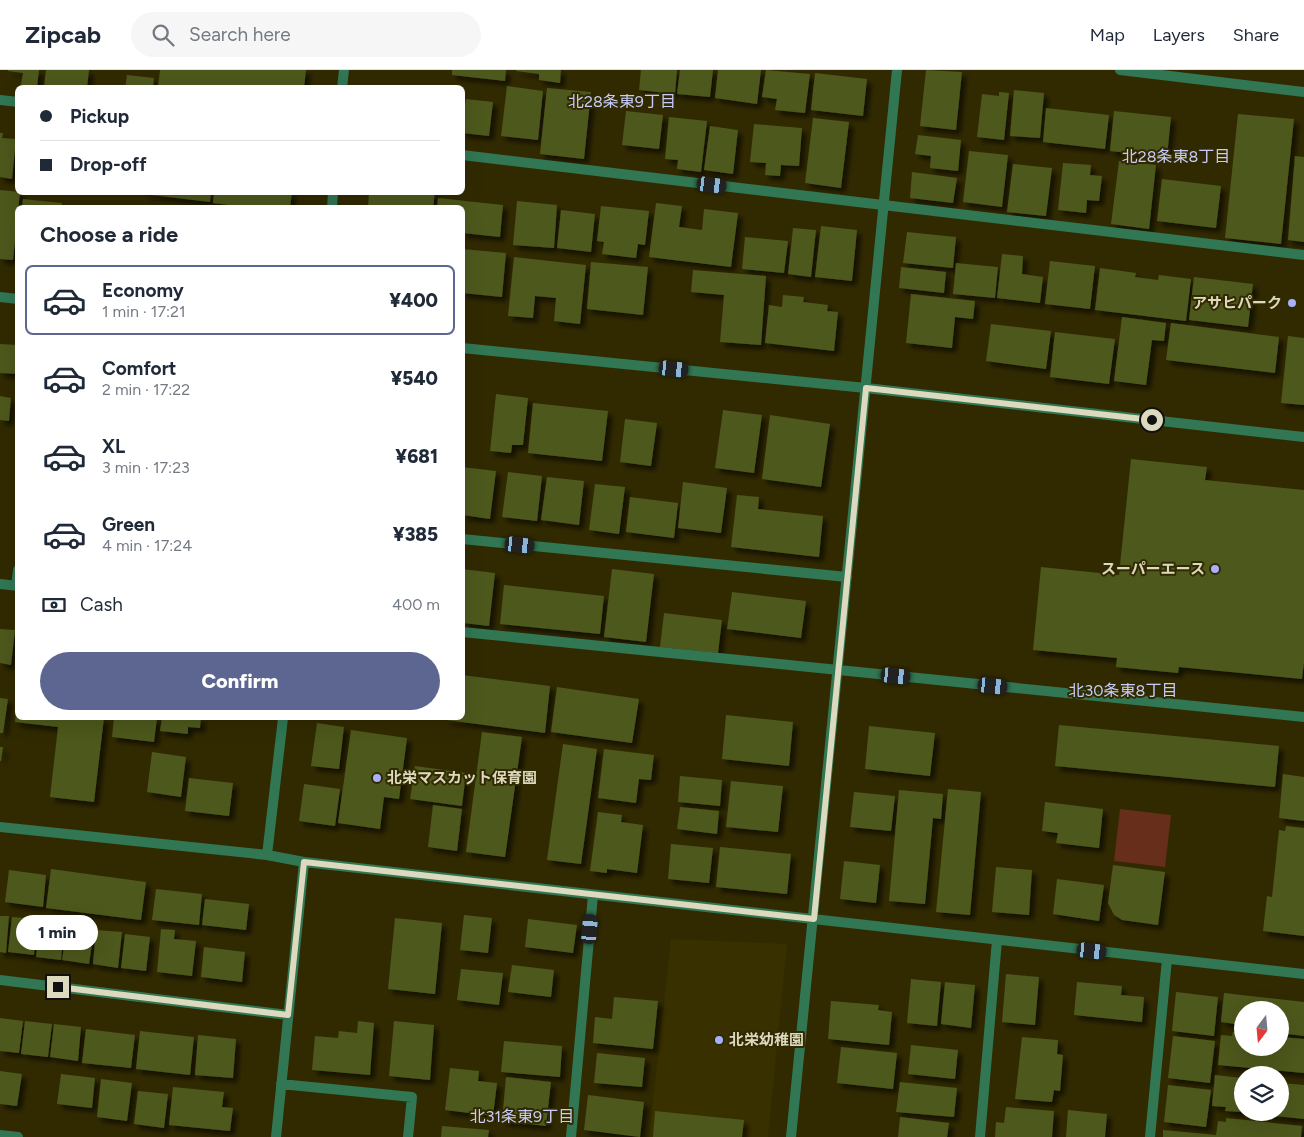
<!DOCTYPE html>
<html lang="en">
<head>
<meta charset="utf-8">
<style>
	:root { --surface:#fff; --page:#f6f6f7; --text:#1f2937; --muted:#747a83; --line:#e0e1e3; --accent:#5d6690 }
	body { margin:0; font-family:Figtree,"Noto Sans JP",sans-serif; background:var(--page); color:var(--text); height:100vh; display:flex; flex-direction:column; font-size:19px; white-space:nowrap }
	* { box-sizing:border-box; margin:0 }
	p { font-size:16px; color:var(--muted) }
	.icon { flex:none; width:28px; height:28px; fill:none; stroke:currentColor; stroke-width:2; stroke-linecap:round; stroke-linejoin:round }
	.map { position:relative; flex:1; overflow:hidden }
	.sheet { position:absolute; left:15px; top:135px; width:450px; height:515px; display:flex; flex-direction:column; background:var(--surface); border-radius:8px; box-shadow:0 5px 20px #0002 }
	.sheet>* { flex:none }
	.guide { position:absolute; left:15px; top:15px; width:450px; height:110px; border-radius:8px; box-shadow:0 5px 20px #0002; display:grid; align-content:center; height:110px; padding:0 25px; background:var(--surface) }
	.needle { width:32px; rotate:196deg }
	.fabs { position:absolute; left:1234px; top:931px; display:grid; gap:10px }
	.fabs a { display:grid; place-items:center; width:55px; height:55px; border-radius:50%; background:var(--surface); box-shadow:0 5px 20px #0002; font-size:25px }
	.end { position:absolute; width:22px; height:22px; margin:-11px; border:6px solid #ddd9be; background:#111; box-shadow:0 0 0 2px #111 }
	.from { border-radius:50% }
	.bubble { position:absolute; height:35px; border-radius:18px; background:var(--surface); box-shadow:0 5px 20px #0002; font-size:16px; font-weight:800; line-height:35px; text-align:center }
	.car { position:absolute; width:15px; height:30px; margin:-15px -8px; border-radius:6px; box-shadow:0 0 4px 1px #0007; background:linear-gradient(#222 24%,#8ab4d8 0 40%,#222 0 76%,#8ab4d8 0 86%,#222 0) }
	.guide b { display:flex; align-items:center; gap:18px; height:48px; font-size:19px }
	.guide b+b { border-top:1px solid var(--line) }
	.guide i { width:12px; height:12px; background:var(--text) }
	ul { padding:0; list-style:none }
	li { display:flex; align-items:center; gap:15px; height:70px; margin:0 10px 8px; padding:0 15px; border:2px solid transparent; border-radius:8px }
	li div { flex:1 }
	li b { display:block; font-size:19px }
	li em { font-style:normal; font-weight:800 }
	li.current { border-color:var(--accent) }
	li>.icon { width:45px; height:45px; stroke-width:1.5 }
	h2 { padding:0 25px; font-size:22px; line-height:60px }
	.pay { display:flex; align-items:center; gap:12px; height:55px; padding:0 25px; font-size:19px }
	.pay p { margin-inline-start:auto }
	.action { display:flex; gap:10px; margin-top:auto; padding:10px 25px }
	.action a { flex:1; height:58px; border-radius:30px; background:var(--accent); color:#fff; font-size:20px; font-weight:800; line-height:58px; text-align:center }
	header { display:flex; align-items:center; gap:30px; box-sizing:border-box; height:70px; padding:0 25px; background:var(--surface); border-bottom:1px solid var(--line) }
	header strong { font-size:24px }
	nav { display:flex; gap:28px; margin-inline-start:auto; font-size:18px }
	.search { width:350px; height:45px; background:var(--page); display:flex; align-items:center; gap:12px; box-sizing:border-box; padding:0 18px; border-radius:28px; color:var(--muted); font-size:19px }
	.map>svg:first-child { display:block }
	.built { fill:#393000 }
	.garden { fill:#662e1b }
	.building { fill:#4d581b; filter:url(#shadow) }
	.lines { fill:none; stroke-linecap:round; stroke-linejoin:round }
	.street { stroke:#317754; stroke-width:10 }
	.route { stroke:#ddd9be; stroke-width:6 }
	.poi-dot { fill:#a8b0fc; stroke:#312a01; stroke-width:2 }
	.labels { text-anchor:middle; stroke-width:4; stroke-linejoin:round; paint-order:stroke }
	.poi-label { font-size:15px; font-weight:bold; fill:#ddd9be; stroke:#312a01; text-anchor:end }
	.neighbourhood-label { font-size:16px; fill:#c6ccf7; stroke:#312a01 }
</style>
</head>
<body>
<header>
<strong>Zipcab</strong>
<div class="search"><svg class="icon" aria-label="search" viewBox="0 0 24 24"><circle cx="10" cy="10" r="6"/><path d="M15 15l6 6"/></svg>Search here</div>
<nav><a>Map</a><a>Layers</a><a>Share</a></nav>
</header>
<div class="map">
<svg width="1304" height="1067" viewBox="0 0 1304 1067">
	<defs>
		<filter id="shadow"><feDropShadow dx="4.5" dy="4.5" stdDeviation="2.5" flood-color="#0009"/></filter>
	</defs>
	<rect width="100%" height="100%" fill="#312a01"/>
	<path class="built" d="M 671,869 L 787,874 L 768,1067 L 649,1067 Z"/>
	<path class="garden" d="M 1120,739 L 1171,745 L 1165,797 L 1114,791 Z"/>
	<path class="building" d="M 8,0 L 39,0 L 37,17 L 21,15 L 23,3 L 8,1 Z
		M 46,0 L 89,0 L 87,18 L 44,18 Z
		M 160,0 L 306,0 L 304,18 L 158,18 Z
		M 452,0 L 506,0 L 505,11 L 452,5 Z
		M 516,0 L 561,0 L 560,13 L 539,10 L 539,4 L 516,1 Z
		M 641,0 L 677,0 L 675,24 L 639,20 Z
		M 680,0 L 713,0 L 710,27 L 677,24 Z
		M 718,0 L 761,0 L 757,34 L 715,28 Z
		M 766,0 L 810,4 L 805,43 L 775,40 L 777,29 L 762,27 Z
		M 926,0 L 962,2 L 956,60 L 920,56 Z
		M 815,3 L 867,9 L 863,46 L 811,40 Z
		M 127,5 L 154,8 L 153,18 L 125,18 Z
		M 507,16 L 543,21 L 538,70 L 501,66 Z
		M 547,18 L 591,22 L 584,89 L 540,84 Z
		M 1014,20 L 1044,23 L 1040,68 L 1010,66 Z
		M 999,22 L 1009,23 L 1004,70 L 977,67 L 982,24 L 999,26 Z
		M 466,29 L 493,32 L 489,66 L 462,63 L 462,42 L 464,43 Z
		M 1046,38 L 1109,45 L 1105,79 L 1043,72 Z
		M 626,41 L 663,45 L 659,79 L 622,75 Z
		M 1114,41 L 1171,47 L 1167,87 L 1110,81 Z
		M 1238,44 L 1294,49 L 1281,174 L 1225,168 Z
		M 669,47 L 707,51 L 701,102 L 677,99 L 678,90 L 665,89 Z
		M 813,48 L 849,52 L 841,118 L 805,113 Z
		M 754,54 L 802,58 L 799,96 L 781,95 L 780,106 L 765,105 L 766,93 L 750,92 Z
		M 710,56 L 738,60 L 733,104 L 704,100 Z
		M 0,63 L 3,63 L 2,68 L 16,69 L 12,109 L 0,107 Z
		M 918,65 L 961,70 L 958,101 L 930,98 L 931,86 L 915,84 Z
		M 969,81 L 1008,85 L 1002,137 L 963,132 Z
		M 1295,86 L 1304,87 L 1304,172 L 1288,170 Z
		M 1119,91 L 1156,95 L 1149,159 L 1111,154 Z
		M 1063,93 L 1091,95 L 1090,105 L 1102,106 L 1099,131 L 1087,130 L 1086,143 L 1058,140 Z
		M 1013,94 L 1052,98 L 1046,146 L 1007,142 Z
		M 912,102 L 957,108 L 953,133 L 910,128 Z
		M 1162,109 L 1221,116 L 1216,158 L 1157,151 Z
		M 0,120 L 20,122 L 13,190 L 0,189 Z
		M 144,122 L 211,122 L 210,132 L 144,124 Z
		M 214,122 L 292,122 L 290,138 L 252,138 L 213,133 Z
		M 369,122 L 435,122 L 433,138 L 368,138 Z
		M 438,128 L 503,135 L 500,167 L 462,163 L 462,138 L 437,138 Z
		M 23,129 L 62,133 L 61,138 L 22,138 Z
		M 517,131 L 557,135 L 554,178 L 513,175 Z
		M 656,133 L 682,136 L 679,157 L 702,160 L 704,139 L 738,143 L 731,197 L 649,187 Z
		M 120,135 L 136,136 L 136,138 L 120,138 Z
		M 601,136 L 649,141 L 645,175 L 638,174 L 636,188 L 602,184 L 604,172 L 597,171 Z
		M 561,140 L 595,144 L 591,182 L 557,178 Z
		M 821,156 L 857,160 L 852,211 L 815,207 Z
		M 793,158 L 816,160 L 811,207 L 788,204 Z
		M 907,162 L 956,167 L 953,198 L 903,193 Z
		M 745,167 L 788,171 L 784,203 L 742,199 Z
		M 462,179 L 506,183 L 502,227 L 462,223 Z
		M 1002,184 L 1023,186 L 1022,204 L 1043,207 L 1040,233 L 997,228 Z
		M 514,187 L 586,195 L 580,254 L 554,251 L 556,228 L 535,226 L 533,248 L 508,246 Z
		M 1050,191 L 1095,196 L 1090,239 L 1045,234 Z
		M 591,192 L 648,197 L 643,245 L 587,239 Z
		M 956,193 L 998,197 L 995,228 L 953,224 Z
		M 901,197 L 946,202 L 944,223 L 899,218 Z
		M 1100,198 L 1136,203 L 1135,207 L 1158,210 L 1159,205 L 1191,209 L 1186,251 L 1095,240 Z
		M 693,200 L 766,206 L 761,275 L 720,272 L 724,225 L 691,222 Z
		M 1194,207 L 1253,214 L 1248,257 L 1189,250 Z
		M 911,224 L 975,231 L 973,249 L 955,247 L 952,278 L 906,273 Z
		M 783,225 L 804,227 L 803,232 L 828,235 L 827,241 L 838,242 L 834,281 L 765,273 L 769,235 L 782,237 Z
		M 1122,247 L 1166,253 L 1164,271 L 1152,270 L 1146,315 L 1114,311 Z
		M 1171,253 L 1279,267 L 1275,303 L 1166,290 Z
		M 991,254 L 1051,261 L 1046,299 L 986,291 Z
		M 1055,262 L 1115,269 L 1109,314 L 1050,307 Z
		M 1288,266 L 1304,268 L 1304,335 L 1281,333 Z
		M 0,274 L 18,275 L 18,304 L 0,303 Z
		M 496,324 L 528,328 L 523,375 L 512,375 L 511,383 L 490,381 Z
		M 0,326 L 11,328 L 9,351 L 0,350 Z
		M 533,333 L 608,341 L 602,391 L 528,383 Z
		M 723,340 L 762,345 L 754,403 L 715,398 Z
		M 770,345 L 830,354 L 821,417 L 762,409 Z
		M 625,349 L 657,353 L 651,396 L 620,392 Z
		M 1131,389 L 1207,397 L 1205,410 L 1304,420 L 1304,592 L 1302,609 L 1179,597 L 1178,603 L 1116,597 L 1117,588 L 1033,580 L 1041,497 L 1119,505 Z
		M 462,397 L 496,401 L 490,449 L 462,445 Z
		M 508,402 L 542,406 L 537,451 L 502,447 Z
		M 547,407 L 584,411 L 579,455 L 541,450 Z
		M 683,412 L 727,418 L 721,463 L 678,458 Z
		M 595,414 L 625,417 L 619,464 L 589,460 Z
		M 737,425 L 759,427 L 758,439 L 823,446 L 819,487 L 731,477 Z
		M 630,427 L 678,433 L 674,468 L 626,462 Z
		M 462,499 L 495,503 L 489,556 L 463,553 L 464,547 L 462,546 Z
		M 612,499 L 654,504 L 646,572 L 604,567 Z
		M 504,515 L 604,526 L 600,564 L 500,554 Z
		M 732,522 L 806,531 L 801,568 L 727,559 Z
		M 664,543 L 722,550 L 718,583 L 660,577 Z
		M 0,559 L 15,560 L 11,595 L 0,593 Z
		M 462,605 L 550,616 L 545,663 L 446,650 L 446,648 L 462,648 Z
		M 557,617 L 639,629 L 632,673 L 551,662 Z
		M 0,628 L 8,629 L 3,663 L 0,663 Z
		M 16,642 L 18,642 L 18,648 L 104,648 L 94,732 L 50,727 L 58,657 L 15,652 Z
		M 726,645 L 793,652 L 789,696 L 722,689 Z
		M 114,648 L 157,648 L 154,672 L 112,667 Z
		M 162,648 L 201,648 L 200,658 L 188,657 L 188,664 L 160,661 Z
		M 317,653 L 344,657 L 339,699 L 311,696 Z
		M 1059,655 L 1279,676 L 1275,717 L 1055,696 Z
		M 869,656 L 935,663 L 930,706 L 865,699 Z
		M 351,660 L 407,668 L 399,729 L 384,727 L 380,759 L 338,753 Z
		M 482,662 L 522,667 L 505,787 L 466,782 Z
		M 563,674 L 597,679 L 581,794 L 547,790 Z
		M 0,677 L 3,677 L 1,691 L 0,691 Z
		M 604,679 L 654,685 L 651,710 L 639,709 L 636,733 L 598,728 Z
		M 152,682 L 186,687 L 181,727 L 147,722 Z
		M 415,696 L 466,703 L 462,736 L 410,729 Z
		M 1283,704 L 1304,707 L 1304,751 L 1279,748 Z
		M 680,706 L 722,710 L 720,736 L 678,732 Z
		M 189,708 L 233,713 L 229,746 L 185,741 Z
		M 731,711 L 783,716 L 778,762 L 726,757 Z
		M 304,714 L 340,719 L 335,756 L 299,751 Z
		M 948,719 L 981,722 L 970,845 L 936,842 Z
		M 899,720 L 943,724 L 941,749 L 933,748 L 925,834 L 889,831 Z
		M 854,722 L 895,726 L 891,761 L 850,757 Z
		M 1045,732 L 1103,739 L 1099,778 L 1056,773 L 1058,763 L 1042,761 Z
		M 433,735 L 462,739 L 457,781 L 428,777 Z
		M 680,737 L 719,741 L 717,764 L 677,759 Z
		M 598,742 L 622,745 L 621,752 L 643,755 L 637,803 L 607,799 L 607,803 L 590,801 Z
		M 1286,756 L 1304,758 L 1304,866 L 1263,861 L 1267,826 L 1272,827 L 1279,760 L 1285,761 Z
		M 671,774 L 713,778 L 709,813 L 668,809 Z
		M 720,777 L 791,784 L 787,824 L 716,817 Z
		M 844,791 L 880,795 L 876,833 L 840,829 Z
		M 1113,795 L 1165,802 L 1158,855 L 1122,850 L 1114,845 L 1108,833 Z
		M 996,797 L 1032,800 L 1029,845 L 992,842 Z
		M 51,799 L 146,812 L 141,850 L 46,838 Z
		M 9,800 L 46,805 L 43,837 L 5,832 Z
		M 1057,809 L 1104,815 L 1099,851 L 1053,844 Z
		M 156,819 L 202,824 L 199,855 L 152,850 Z
		M 205,829 L 249,834 L 246,860 L 202,855 Z
		M 464,845 L 492,848 L 488,883 L 460,880 Z
		M 0,846 L 9,846 L 6,883 L 0,882 Z
		M 12,847 L 37,849 L 34,885 L 8,882 Z
		M 395,848 L 442,853 L 435,924 L 388,919 Z
		M 528,849 L 577,855 L 573,883 L 525,877 Z
		M 40,853 L 64,856 L 61,890 L 36,887 Z
		M 67,856 L 94,860 L 89,894 L 62,890 Z
		M 161,859 L 175,860 L 174,869 L 196,871 L 192,906 L 157,902 Z
		M 96,860 L 122,862 L 118,898 L 93,894 Z
		M 125,864 L 150,867 L 146,901 L 121,898 Z
		M 204,877 L 245,882 L 242,912 L 201,907 Z
		M 512,895 L 554,900 L 551,927 L 508,922 Z
		M 461,899 L 503,903 L 499,935 L 457,930 Z
		M 1006,904 L 1039,907 L 1035,955 L 1002,952 Z
		M 911,909 L 941,912 L 937,956 L 907,953 Z
		M 945,912 L 975,915 L 971,958 L 941,954 Z
		M 1077,912 L 1122,916 L 1121,925 L 1144,927 L 1142,952 L 1074,945 Z
		M 1176,922 L 1218,927 L 1214,966 L 1172,961 Z
		M 1224,923 L 1304,932 L 1304,966 L 1280,963 L 1280,940 L 1242,940 L 1242,959 L 1234,958 L 1235,954 L 1221,952 Z
		M 614,927 L 658,931 L 653,979 L 593,973 L 595,947 L 612,949 Z
		M 831,931 L 879,935 L 878,940 L 892,942 L 889,975 L 828,969 Z
		M 0,948 L 23,951 L 19,983 L 0,981 Z
		M 25,951 L 52,954 L 48,987 L 21,984 Z
		M 358,951 L 374,953 L 370,1005 L 312,1000 L 315,966 L 338,968 L 339,961 L 357,963 Z
		M 394,951 L 434,955 L 430,1010 L 389,1006 Z
		M 54,954 L 81,957 L 78,991 L 50,987 Z
		M 86,959 L 135,965 L 131,998 L 82,993 Z
		M 140,961 L 194,967 L 190,1005 L 136,999 Z
		M 1233,962 L 1242,963 L 1242,978 L 1280,978 L 1280,967 L 1304,969 L 1304,1003 L 1218,995 L 1221,965 L 1232,966 Z
		M 198,965 L 236,969 L 233,1008 L 195,1005 Z
		M 1173,966 L 1215,971 L 1210,1013 L 1168,1008 Z
		M 1022,967 L 1058,970 L 1057,984 L 1063,985 L 1060,1021 L 1054,1020 L 1052,1032 L 1015,1029 Z
		M 504,971 L 562,976 L 560,1007 L 501,1002 Z
		M 911,975 L 958,980 L 955,1009 L 908,1004 Z
		M 841,977 L 897,983 L 893,1019 L 837,1013 Z
		M 597,983 L 645,988 L 642,1017 L 594,1013 Z
		M 450,998 L 479,1001 L 478,1011 L 497,1013 L 493,1046 L 445,1040 Z
		M 0,1001 L 22,1004 L 17,1036 L 0,1034 Z
		M 61,1004 L 95,1008 L 92,1038 L 57,1034 Z
		M 1215,1005 L 1242,1008 L 1242,1042 L 1225,1041 L 1226,1037 L 1212,1036 Z
		M 506,1007 L 551,1012 L 546,1056 L 502,1051 Z
		M 101,1009 L 132,1013 L 127,1051 L 97,1047 Z
		M 900,1012 L 957,1018 L 954,1047 L 896,1042 Z
		M 1280,1013 L 1304,1015 L 1304,1049 L 1255,1044 L 1255,1042 L 1280,1042 Z
		M 1168,1015 L 1211,1020 L 1206,1057 L 1164,1052 Z
		M 173,1017 L 224,1022 L 222,1037 L 233,1038 L 230,1061 L 169,1055 Z
		M 138,1021 L 168,1024 L 164,1058 L 134,1054 Z
		M 588,1025 L 644,1032 L 640,1067 L 584,1060 Z
		M 1006,1037 L 1054,1041 L 1052,1067 L 995,1067 L 996,1052 L 1004,1053 Z
		M 1068,1040 L 1107,1044 L 1105,1067 L 1066,1067 Z
		M 655,1041 L 744,1050 L 742,1067 L 653,1067 Z
		M 900,1047 L 949,1053 L 947,1067 L 898,1067 Z
		M 1226,1048 L 1302,1056 L 1301,1067 L 1163,1067 L 1163,1060 L 1216,1065 L 1218,1051 L 1226,1052 Z
		M 442,1056 L 489,1060 L 488,1067 L 441,1067 Z"/>
	<g class="lines">
		<path class="street" d="M 1120,0 L 1304,22
			M 342,18 L 344,0
			M 0,30 L 18,32
			M 462,85 L 1304,185
			M 332,138 L 333,122
			M 0,227 L 18,229
			M 462,278 L 866,318 L 1304,367
			M 462,469 L 847,507
			M 0,514 L 18,516
			M 16,516 L 18,500
			M 462,562 L 1304,647
			M 0,757 L 267,785 L 304,792 L 1304,904
			M 267,785 L 283,648
			M 0,910 L 288,945
			M 281,1014 L 412,1027 L 408,1067
			M 0,1065 L 18,1067
			M 276,1067 L 304,792
			M 571,1067 L 593,825
			M 791,1067 L 897,0
			M 980,1067 L 997,870
			M 1150,1067 L 1167,889"/>
	</g>
	<g class="lines">
		<path class="route" d="M 58,917 L 288,945 L 304,792 L 814,849 L 866,318 L 1152,350"/>
	</g>
	<g class="poi-dot">
		<circle cx="1292" cy="233" r="5"/>
		<circle cx="1215" cy="499" r="5"/>
		<circle cx="377" cy="708" r="5"/>
		<circle cx="719" cy="970" r="5"/>
	</g>
	<g class="labels">
		<g class="poi-label">
			<text x="1282" y="238">アサヒパーク</text>
			<text x="1205" y="504">スーパーエース</text>
			<text x="387" y="713" text-anchor="start">北栄マスカット保育園</text>
			<text x="729" y="975" text-anchor="start">北栄幼稚園</text>
		</g>
		<g class="neighbourhood-label">
			<text x="622" y="37">北28条東9丁目</text>
			<text x="1176" y="92">北28条東8丁目</text>
			<text x="1123" y="626">北30条東8丁目</text>
			<text x="522" y="1052">北31条東9丁目</text>
		</g>
	</g>
</svg>
<div class="fabs">
<a><svg class="needle" viewBox="-14 -14 28 28"><path d="M0-13l5 13h-10z" fill="#e53935"/><path d="M0 13l5-13h-10z" fill="#747a83"/></svg></a>
<a><svg class="icon" aria-label="layers" viewBox="0 0 24 24"><path d="M12 4l9 5-9 5-9-5zM3 14l9 5 9-5"/></svg></a>
</div>
<i class="end from" style="left:1152px;top:350px"></i>
<i class="end" style="left:58px;top:917px"></i>
<div class="bubble" style="left:16px;top:845px;width:82px">1 min</div>
<i class="car" style="left:712px;top:115px;rotate:97deg"></i>
<i class="car" style="left:674px;top:299px;rotate:96deg"></i>
<i class="car" style="left:520px;top:475px;rotate:96deg"></i>
<i class="car" style="left:896px;top:606px;rotate:96deg"></i>
<i class="car" style="left:993px;top:616px;rotate:96deg"></i>
<i class="car" style="left:590px;top:859px;rotate:5deg"></i>
<i class="car" style="left:1092px;top:881px;rotate:96deg"></i>
<div class="guide">
<b><i class="from"></i>Pickup</b>
<b><i></i>Drop-off</b>
</div>
<section class="sheet">
<h2>Choose a ride</h2>
<ul>
<li class="current"><svg class="icon" aria-label="car" viewBox="0 0 24 24"><path d="M5 17H2v-5l4-1 3-4h7l3 4 3 1v5h-3M9 17h6M6 11h13"/><circle cx="7" cy="17" r="2"/><circle cx="17" cy="17" r="2"/></svg><div><b>Economy</b><p>1 min · 17:21</p></div><em>¥400</em></li>
<li><svg class="icon" aria-label="car" viewBox="0 0 24 24"><path d="M5 17H2v-5l4-1 3-4h7l3 4 3 1v5h-3M9 17h6M6 11h13"/><circle cx="7" cy="17" r="2"/><circle cx="17" cy="17" r="2"/></svg><div><b>Comfort</b><p>2 min · 17:22</p></div><em>¥540</em></li>
<li><svg class="icon" aria-label="car" viewBox="0 0 24 24"><path d="M5 17H2v-5l4-1 3-4h7l3 4 3 1v5h-3M9 17h6M6 11h13"/><circle cx="7" cy="17" r="2"/><circle cx="17" cy="17" r="2"/></svg><div><b>XL</b><p>3 min · 17:23</p></div><em>¥681</em></li>
<li><svg class="icon" aria-label="car" viewBox="0 0 24 24"><path d="M5 17H2v-5l4-1 3-4h7l3 4 3 1v5h-3M9 17h6M6 11h13"/><circle cx="7" cy="17" r="2"/><circle cx="17" cy="17" r="2"/></svg><div><b>Green</b><p>4 min · 17:24</p></div><em>¥385</em></li>
</ul>
<div class="pay"><svg class="icon" aria-label="cash" viewBox="0 0 24 24"><path d="M3 7h18v10H3z"/><circle cx="12" cy="12" r="2"/></svg>Cash<p>400 m</p></div>
<div class="action"><a>Confirm</a></div>
</section>
</div>
</body>
</html>
